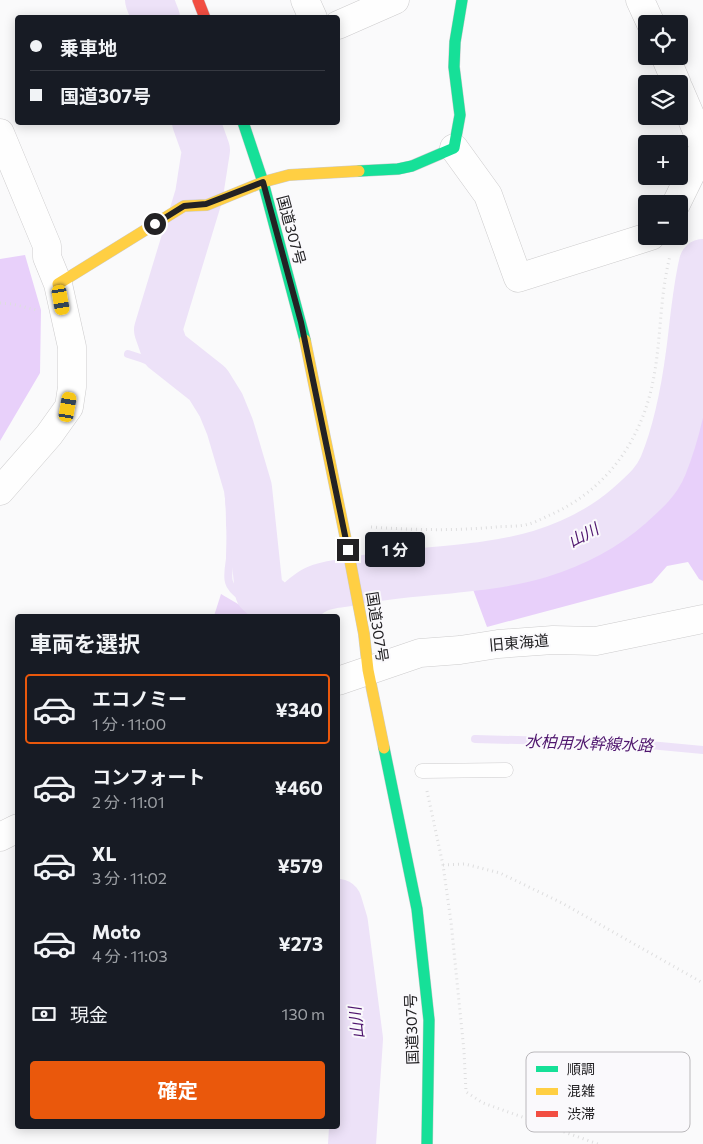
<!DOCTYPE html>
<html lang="ja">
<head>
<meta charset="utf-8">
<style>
	:root { --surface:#171b24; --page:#20242c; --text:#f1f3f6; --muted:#9ea1a6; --line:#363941; --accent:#ea580c }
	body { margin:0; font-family:Commissioner,"Noto Sans JP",sans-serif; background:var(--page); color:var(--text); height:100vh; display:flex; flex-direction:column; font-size:19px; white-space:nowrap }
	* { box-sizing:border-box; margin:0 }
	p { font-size:16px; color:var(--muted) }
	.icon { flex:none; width:28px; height:28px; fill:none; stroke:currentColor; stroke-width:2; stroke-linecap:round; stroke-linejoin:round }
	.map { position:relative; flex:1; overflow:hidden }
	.sheet { position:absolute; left:15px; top:614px; width:325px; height:515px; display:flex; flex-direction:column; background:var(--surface); border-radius:5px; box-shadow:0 2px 12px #0003 }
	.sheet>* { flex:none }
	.banner { position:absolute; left:15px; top:15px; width:325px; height:110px; border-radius:5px; box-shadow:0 2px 12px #0003; display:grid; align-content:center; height:110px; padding:0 15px; background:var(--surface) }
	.controls { position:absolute; left:638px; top:15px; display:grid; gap:10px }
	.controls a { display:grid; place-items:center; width:50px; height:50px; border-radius:5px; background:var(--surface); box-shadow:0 2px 12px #0003; font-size:25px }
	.end { position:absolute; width:22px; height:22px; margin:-11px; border:6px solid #232224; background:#fff; box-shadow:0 0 0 2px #fff }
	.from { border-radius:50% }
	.bubble { position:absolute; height:35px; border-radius:5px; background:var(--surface); box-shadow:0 2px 12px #0003; font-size:16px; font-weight:700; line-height:35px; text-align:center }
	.car { position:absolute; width:15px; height:30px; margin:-15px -8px; border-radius:6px; box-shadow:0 0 4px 1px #0007; background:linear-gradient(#f5c518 24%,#345 0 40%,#f5c518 0 76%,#345 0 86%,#f5c518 0) }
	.banner b { display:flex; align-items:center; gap:18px; height:48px; font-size:19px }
	.banner b+b { border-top:1px solid var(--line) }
	.banner i { width:12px; height:12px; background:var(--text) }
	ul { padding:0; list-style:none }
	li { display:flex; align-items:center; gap:15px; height:70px; margin:0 10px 8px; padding:0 5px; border:2px solid transparent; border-radius:5px }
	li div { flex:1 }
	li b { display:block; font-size:19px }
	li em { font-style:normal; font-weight:700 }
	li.active { border-color:var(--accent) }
	li>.icon { width:45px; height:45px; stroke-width:1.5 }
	h2 { padding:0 15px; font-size:22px; line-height:60px }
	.pay { display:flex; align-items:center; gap:12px; height:55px; padding:0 15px; font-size:19px }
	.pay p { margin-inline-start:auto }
	.primary-button { display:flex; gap:10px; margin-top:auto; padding:10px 15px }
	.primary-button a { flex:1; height:58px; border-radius:5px; background:var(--accent); color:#fff; font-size:20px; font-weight:700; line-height:58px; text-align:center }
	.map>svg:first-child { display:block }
	.green { fill:#ead7f8 }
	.forest { fill:#e8d0fa }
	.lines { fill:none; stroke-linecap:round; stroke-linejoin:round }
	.stream { stroke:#ede2f8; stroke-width:8 }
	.river { stroke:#ede2f8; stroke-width:48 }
	.lane-casing { stroke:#cdcccd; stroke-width:15 }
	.street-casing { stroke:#cdcccd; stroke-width:29 }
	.fast-casing { stroke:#cdcccd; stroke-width:12 }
	.slow-casing { stroke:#cdcccd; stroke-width:12 }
	.jam-casing { stroke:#cdcccd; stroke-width:12 }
	.path { stroke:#dededf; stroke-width:3; stroke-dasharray:1 4; stroke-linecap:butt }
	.lane { stroke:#fefefe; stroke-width:14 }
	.street { stroke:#fefefe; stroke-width:28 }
	.fast { stroke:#16e098; stroke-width:11 }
	.slow { stroke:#ffcf43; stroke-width:11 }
	.jam { stroke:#f24e42; stroke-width:11 }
	.route { stroke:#232224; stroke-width:6 }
	.labels { text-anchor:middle; stroke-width:4; stroke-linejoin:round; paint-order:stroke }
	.street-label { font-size:15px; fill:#232224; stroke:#faf9fc }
	.water-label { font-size:16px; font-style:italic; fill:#4f166e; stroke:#faf9fc }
	.key { fill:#faf9fc; stroke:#bab8bb; stroke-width:1 }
	.key-label { font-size:14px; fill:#232224 }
</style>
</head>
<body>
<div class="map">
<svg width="703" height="1144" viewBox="0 0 703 1144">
	<rect width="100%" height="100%" fill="#fafafb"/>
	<path class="green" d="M 221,594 L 255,614 L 254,616 L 214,616 Z"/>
	<path class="forest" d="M 25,255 L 41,310 L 40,373 L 0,441 L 0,259 Z
		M 703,380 L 703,581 L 699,579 L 688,562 L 667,566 L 652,583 L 487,627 L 471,584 L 574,561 L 615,534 L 646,509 L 672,471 L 692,427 L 702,391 Z"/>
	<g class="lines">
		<path class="stream" d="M 128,354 C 156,362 186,377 202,404 C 224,439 230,485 230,525 C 231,536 230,548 230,559 C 229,566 227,576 229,582 C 232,595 262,609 273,616
			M 475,739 L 628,743 L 703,750"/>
		<path class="river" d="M 149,0 L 156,18
			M 196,122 L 206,150 L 199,195 L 158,330 L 165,350 L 208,384 L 221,405 L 230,427 L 248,488 L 259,592 L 286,615
			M 286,616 C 291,608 308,593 317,589 C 327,584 342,584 354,581 C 415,569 479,572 540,554 C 572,544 604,528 629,506 C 642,494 656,483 663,466 C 678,430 685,391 690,353 C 694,323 696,293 703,263
			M 338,903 L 344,923 L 359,1039 L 352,1144"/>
		<defs>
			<path id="lane" d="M 422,771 L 506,770"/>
			<path id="street" d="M 305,0 L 313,18
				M 640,0 L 651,24
				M 338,25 L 395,0
				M 665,56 L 677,84
				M 679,89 L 703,145
				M 0,133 L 47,246 L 47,257 L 58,284 L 72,347 L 72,387 L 69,407 L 49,435 L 0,491
				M 454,148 L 488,195 L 518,278 L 651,236
				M 676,204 L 703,149
				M 338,681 L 420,653 L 460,650 L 498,644 L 553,640 L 596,641 L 703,619
				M 0,837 L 18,828"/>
			<path id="fast" d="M 243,122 L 263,182 L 305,340
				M 359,171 L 398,169 L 412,166 L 454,148 L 460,115 L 454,67 L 455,42 L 462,0
				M 384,748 L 417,909 L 429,1020 L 427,1144"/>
			<path id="slow" d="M 58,284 L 184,206 L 207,205 L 263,182 L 289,175 L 359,171
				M 305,340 L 348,550 L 364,634 L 368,670 L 384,748"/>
			<path id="jam" d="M 198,0 L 205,18"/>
		</defs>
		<use href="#lane" class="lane-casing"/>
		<use href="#street" class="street-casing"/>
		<use href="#fast" class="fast-casing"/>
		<use href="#slow" class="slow-casing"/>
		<use href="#jam" class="jam-casing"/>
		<path class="path" d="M 0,303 L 12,304 L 37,310
			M 371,527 C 413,530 454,531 496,527 C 506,526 519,527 529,524 C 536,522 543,518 550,515 C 600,493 634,451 649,398 C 662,352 658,303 670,256
			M 427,791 L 443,865 L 451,922 L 464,1051 L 466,1092 L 483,1103 L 598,1144
			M 443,865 L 465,864 L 500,873 L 562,903 L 703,983"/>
		<use href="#lane" class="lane"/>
		<use href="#street" class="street"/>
		<use href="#fast" class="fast"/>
		<use href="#slow" class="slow"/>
		<use href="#jam" class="jam"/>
	</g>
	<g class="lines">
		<path class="route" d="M 155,224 L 184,206 L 206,204 L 263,182 L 301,322 L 348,550"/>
	</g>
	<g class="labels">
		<g class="street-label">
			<text transform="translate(291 230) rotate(75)" y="5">国道307号</text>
			<text transform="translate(377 627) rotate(81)" y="5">国道307号</text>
			<text transform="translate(519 643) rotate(-5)" y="5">旧東海道</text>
			<text transform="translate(412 1029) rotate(-92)" y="5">国道307号</text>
		</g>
		<g class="water-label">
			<text transform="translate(583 535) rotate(-28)" y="6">山川</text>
			<text transform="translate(589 743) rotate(2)" y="6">水柏用水幹線水路</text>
			<text transform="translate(356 1023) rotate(-96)" y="6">山川</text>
		</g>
	</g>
	<rect x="526" y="1052" width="164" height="80" rx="8" class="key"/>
	<rect x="536" y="1066" width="22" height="6" fill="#16e098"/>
	<rect x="536" y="1088" width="22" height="7" fill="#ffcf43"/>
	<rect x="536" y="1111" width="22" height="6" fill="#f24e42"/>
	<g class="key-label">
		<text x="567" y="1074">順調</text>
		<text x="567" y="1096">混雑</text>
		<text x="567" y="1119">渋滞</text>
	</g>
</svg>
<div class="controls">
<a><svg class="icon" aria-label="locate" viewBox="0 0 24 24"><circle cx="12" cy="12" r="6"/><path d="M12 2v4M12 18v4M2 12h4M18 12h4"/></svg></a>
<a><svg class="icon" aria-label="layers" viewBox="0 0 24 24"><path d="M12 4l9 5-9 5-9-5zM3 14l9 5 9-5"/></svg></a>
<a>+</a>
<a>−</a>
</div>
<i class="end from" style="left:155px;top:224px"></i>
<i class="end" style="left:348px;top:550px"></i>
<div class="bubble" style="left:365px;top:532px;width:60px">1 分</div>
<i class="car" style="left:61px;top:300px;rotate:170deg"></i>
<i class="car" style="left:68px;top:407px;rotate:10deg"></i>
<div class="banner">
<b><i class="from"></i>乗車地</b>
<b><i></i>国道307号</b>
</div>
<section class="sheet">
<h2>車両を選択</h2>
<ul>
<li class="active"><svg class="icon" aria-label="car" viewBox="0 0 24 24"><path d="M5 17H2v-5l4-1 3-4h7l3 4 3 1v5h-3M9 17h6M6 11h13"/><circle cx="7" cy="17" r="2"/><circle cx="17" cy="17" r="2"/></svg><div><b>エコノミー</b><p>1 分 · 11:00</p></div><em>¥340</em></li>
<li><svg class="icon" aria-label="car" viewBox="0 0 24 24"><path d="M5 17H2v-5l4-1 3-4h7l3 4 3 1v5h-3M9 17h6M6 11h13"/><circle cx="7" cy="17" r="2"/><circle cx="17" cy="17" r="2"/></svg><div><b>コンフォート</b><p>2 分 · 11:01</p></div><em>¥460</em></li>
<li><svg class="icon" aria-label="car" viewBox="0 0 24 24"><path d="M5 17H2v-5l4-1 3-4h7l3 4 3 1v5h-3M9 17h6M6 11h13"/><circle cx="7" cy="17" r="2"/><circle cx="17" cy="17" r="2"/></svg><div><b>XL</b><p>3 分 · 11:02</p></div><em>¥579</em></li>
<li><svg class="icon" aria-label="car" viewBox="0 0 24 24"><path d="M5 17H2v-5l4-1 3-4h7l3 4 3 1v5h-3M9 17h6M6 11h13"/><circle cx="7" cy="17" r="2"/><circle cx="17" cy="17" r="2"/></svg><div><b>Moto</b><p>4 分 · 11:03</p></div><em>¥273</em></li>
</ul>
<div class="pay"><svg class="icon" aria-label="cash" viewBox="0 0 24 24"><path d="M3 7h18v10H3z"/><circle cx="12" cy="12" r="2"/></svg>現金<p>130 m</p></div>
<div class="primary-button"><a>確定</a></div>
</section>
</div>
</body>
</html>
